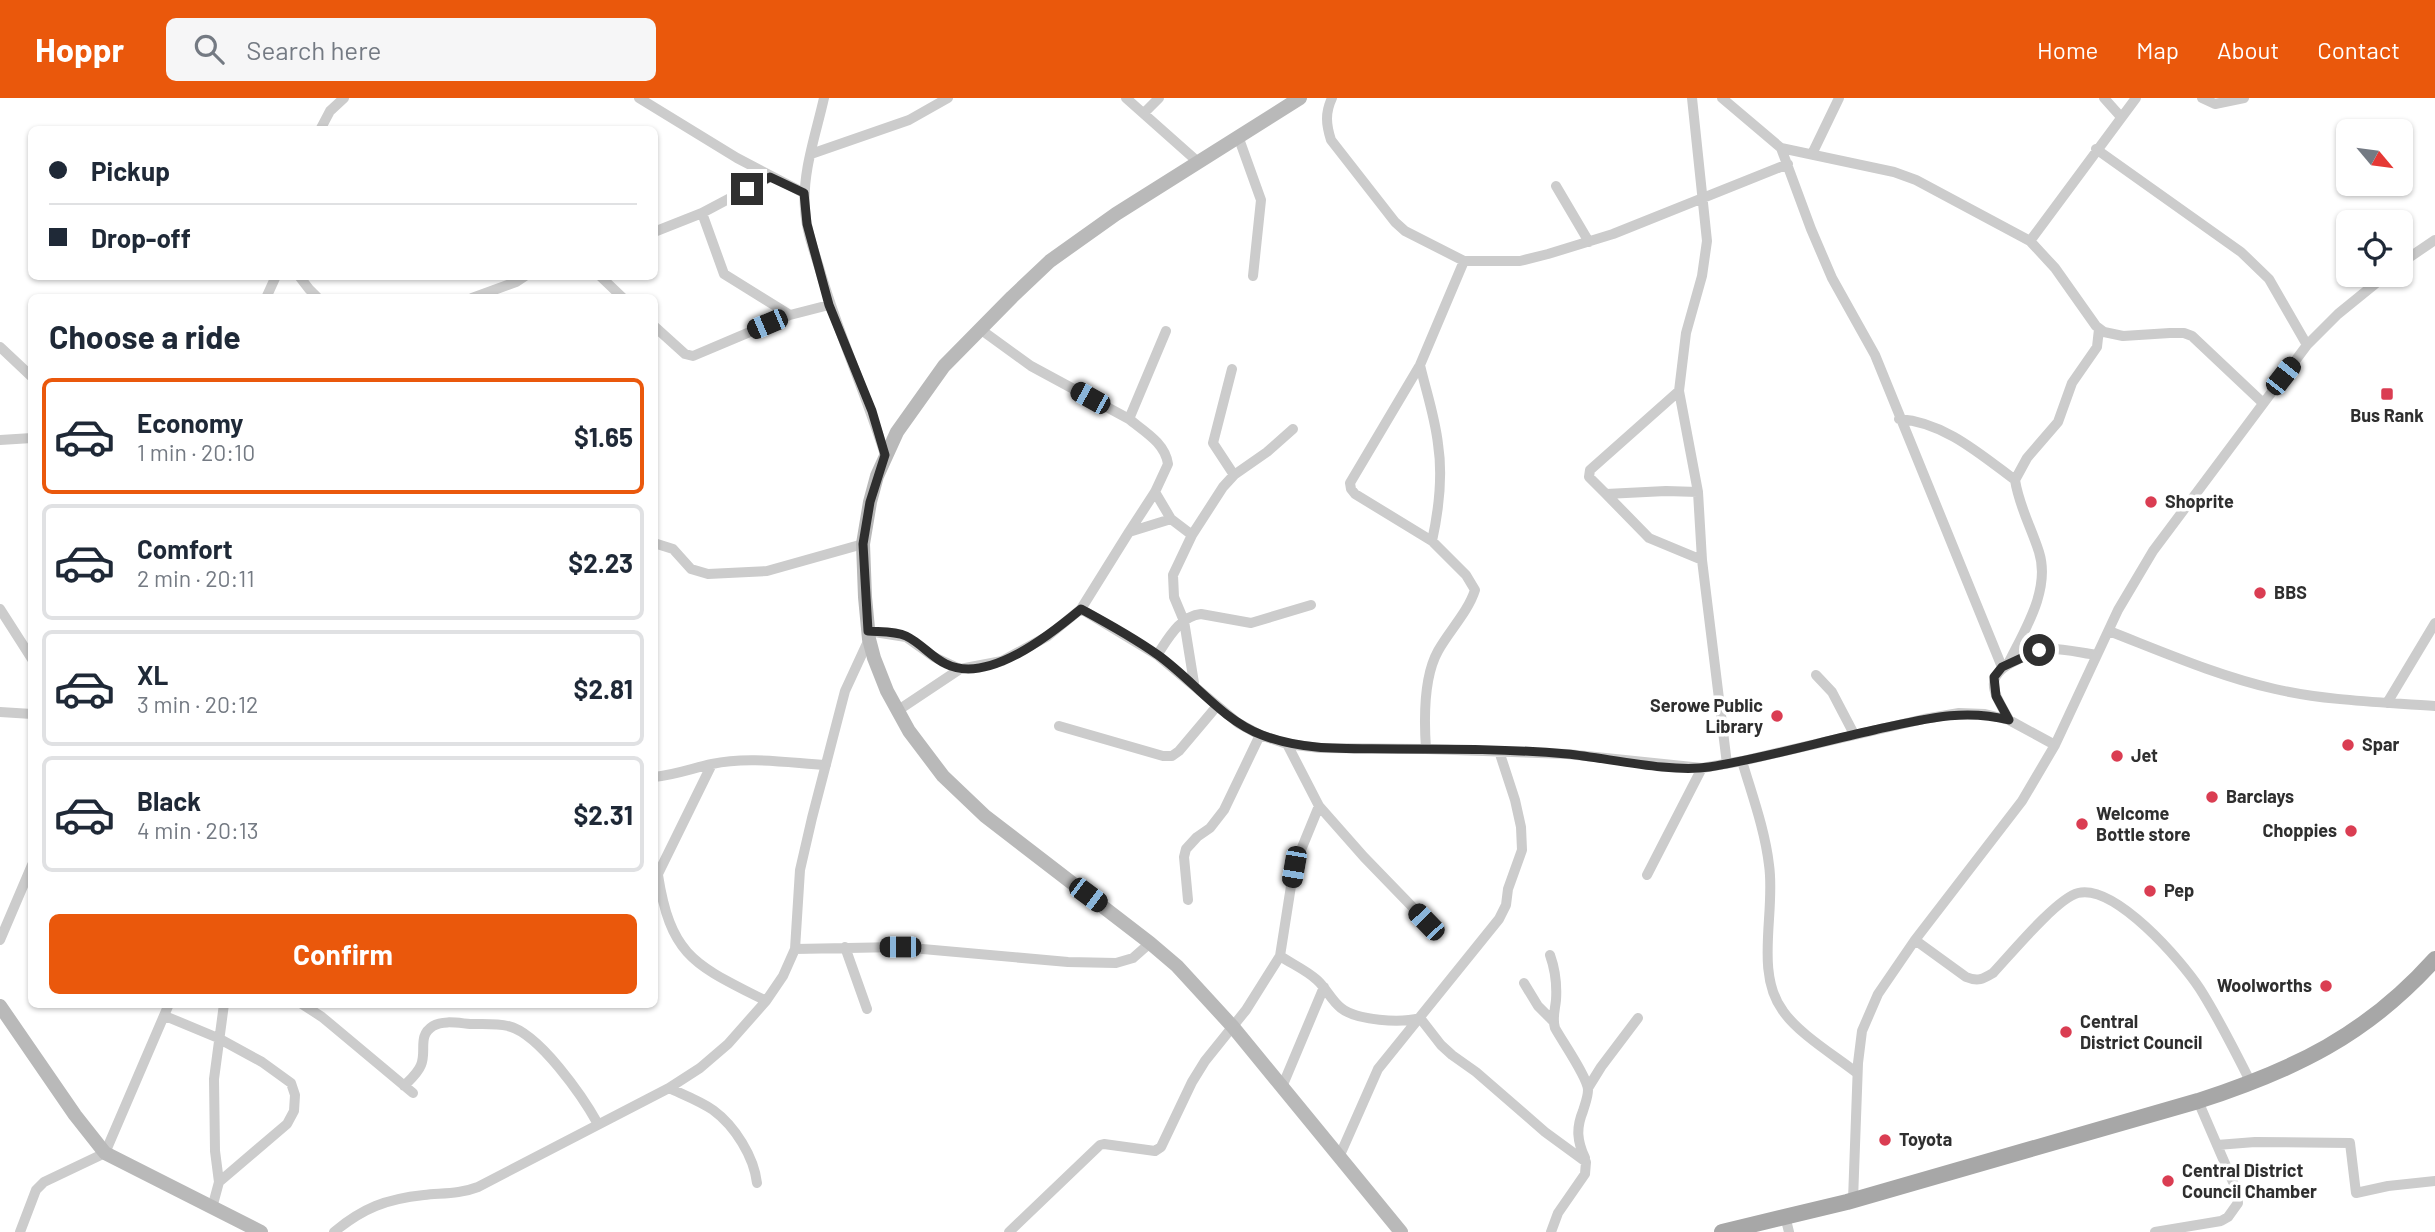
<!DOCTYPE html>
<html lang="en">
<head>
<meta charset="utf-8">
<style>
	:root { --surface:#fff; --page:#f6f6f7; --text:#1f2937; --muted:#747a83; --line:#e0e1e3; --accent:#ea580c }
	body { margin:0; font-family:Barlow,sans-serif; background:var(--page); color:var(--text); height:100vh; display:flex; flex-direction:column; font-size:26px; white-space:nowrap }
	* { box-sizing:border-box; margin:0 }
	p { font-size:23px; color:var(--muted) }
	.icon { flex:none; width:38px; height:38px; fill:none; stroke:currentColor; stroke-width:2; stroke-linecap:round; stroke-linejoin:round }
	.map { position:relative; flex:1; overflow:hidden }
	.drawer { position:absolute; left:28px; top:196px; width:630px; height:714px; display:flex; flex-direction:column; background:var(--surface); border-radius:10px; box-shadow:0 2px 5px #0004 }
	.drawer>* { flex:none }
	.top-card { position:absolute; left:28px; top:28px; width:630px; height:154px; border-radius:10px; box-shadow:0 2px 5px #0004; display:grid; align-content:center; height:154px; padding:0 21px; background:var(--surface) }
	.needle { width:46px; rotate:119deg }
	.buttons { position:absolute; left:2336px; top:21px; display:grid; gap:14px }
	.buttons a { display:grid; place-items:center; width:77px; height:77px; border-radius:10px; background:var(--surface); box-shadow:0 2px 5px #0004; font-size:35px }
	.end { position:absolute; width:32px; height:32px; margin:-16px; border:9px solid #2f2f2f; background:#fff; box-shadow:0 0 0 4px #fff }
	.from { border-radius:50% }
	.car { position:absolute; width:21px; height:42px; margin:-21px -10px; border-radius:9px; box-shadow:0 0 5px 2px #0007; background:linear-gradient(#222 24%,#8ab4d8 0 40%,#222 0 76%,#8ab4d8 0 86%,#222 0) }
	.top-card b { display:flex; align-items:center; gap:24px; height:66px; font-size:26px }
	.top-card b+b { border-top:2px solid var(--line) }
	.top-card i { width:18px; height:18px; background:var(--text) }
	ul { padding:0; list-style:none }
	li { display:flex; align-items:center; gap:21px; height:116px; margin:0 14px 10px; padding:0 7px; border:4px solid var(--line); border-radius:10px }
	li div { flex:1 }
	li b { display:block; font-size:26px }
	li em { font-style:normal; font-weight:700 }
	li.active { border-color:var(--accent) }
	li>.icon { width:63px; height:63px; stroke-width:1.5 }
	h2 { padding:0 21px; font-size:32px; line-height:84px }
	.action { display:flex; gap:14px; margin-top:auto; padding:14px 21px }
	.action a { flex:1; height:80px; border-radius:10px; background:var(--accent); color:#fff; font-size:28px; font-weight:700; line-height:80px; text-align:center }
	header { display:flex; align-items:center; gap:42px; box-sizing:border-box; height:98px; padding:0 35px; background:var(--accent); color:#fff }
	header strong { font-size:33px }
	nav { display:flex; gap:38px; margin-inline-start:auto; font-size:24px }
	.search { width:490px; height:63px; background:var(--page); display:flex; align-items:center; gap:18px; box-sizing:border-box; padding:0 24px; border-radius:10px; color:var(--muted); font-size:26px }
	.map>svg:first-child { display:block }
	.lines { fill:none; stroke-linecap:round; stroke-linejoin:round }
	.street { stroke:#ccc; stroke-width:10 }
	.secondary { stroke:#b9b9b9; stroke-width:14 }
	.primary { stroke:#a7a7a7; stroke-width:16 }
	.route { stroke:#2f2f2f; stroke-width:9 }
	.poi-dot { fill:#da3d52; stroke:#fff; stroke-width:2.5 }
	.labels { text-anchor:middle; stroke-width:7; stroke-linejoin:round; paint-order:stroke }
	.poi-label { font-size:18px; font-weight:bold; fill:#2f2f2f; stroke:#fff; text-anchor:start }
</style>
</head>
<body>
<header>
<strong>Hoppr</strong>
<div class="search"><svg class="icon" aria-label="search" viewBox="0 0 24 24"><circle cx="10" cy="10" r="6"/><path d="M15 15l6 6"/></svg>Search here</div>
<nav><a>Home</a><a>Map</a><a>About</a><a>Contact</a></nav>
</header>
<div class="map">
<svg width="2435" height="1134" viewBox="0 0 2435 1134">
	<rect width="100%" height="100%" fill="#fff"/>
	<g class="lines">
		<path class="street" d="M 639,0 L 737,60 L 804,95
			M 824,0 C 816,36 802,74 805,111 C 806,131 813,150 819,169 C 837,233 865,293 885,357
			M 1126,0 L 1198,64
			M 1332,0 C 1325,15 1326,26 1331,42 L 1395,124 L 1405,133 L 1464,163 L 1520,163 L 1548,156 L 1613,136 L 1788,66
			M 1692,0 L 1707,143 L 1702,178 L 1686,235 L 1679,293 L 1698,394 L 1702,462 L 1727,666
			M 1722,0 L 1781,50 L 1811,131 L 1832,180 L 1875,257 L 2002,569
			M 2104,0 L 2121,19
			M 2202,0 L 2215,6 L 2244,0
			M 1144,15 L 1159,0
			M 320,32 L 330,13 L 344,0
			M 1238,38 L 1261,102 L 1253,178
			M 1781,50 L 1894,74 L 1916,82 L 2030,143 L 2055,170 L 2096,228 L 2104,234 L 2123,238 L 2170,235 L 2184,235 L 2192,238 L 2263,305
			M 2096,51 L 2241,154 L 2269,181 L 2307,247
			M 811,56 L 909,22 L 948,0
			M 1812,56 L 1839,0
			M 1556,88 L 1589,144
			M 702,115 L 724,176 L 790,217
			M 654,134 L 702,115 L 770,79
			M 2030,143 L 2136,0
			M 2401,165 L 2435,142
			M 299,178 L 309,191 L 318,200
			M 600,178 L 623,200
			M 266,200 L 276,178
			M 472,200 L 516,184 L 525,178
			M 654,228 L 685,256 L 693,258 L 790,217 L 829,207
			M 980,231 L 1031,268 L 1129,321
			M 0,249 L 32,279
			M 1420,267 C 1426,293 1435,319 1438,346 C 1443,378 1439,411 1432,443
			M 1232,271 L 1213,345 L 1234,377
			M 1679,293 L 1590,372 L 1589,379 L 1606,396 L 1666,393 L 1698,394
			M 1899,321 C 1944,324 1980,356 2015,382
			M 0,342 L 32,340
			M 1155,394 L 1171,421 L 1192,437
			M 1606,396 L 1649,440 L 1702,462
			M 1129,434 L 1155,394 L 1168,366 C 1165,345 1145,334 1129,321 L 1166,233
			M 654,445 L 673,451 L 691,471 L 708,476 L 767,473 L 863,446
			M 0,511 L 32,561
			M 1081,511 L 1157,557 L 1238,625 L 1260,637 L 1287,646 L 1320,650 L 1426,651 L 1567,656 L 1702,670 L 1742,663 L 1924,621 L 1959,615 L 1985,616 L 2009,622 L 2055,647
			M 868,533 L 906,539 L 934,559 L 960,571
			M 2109,533 C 2163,554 2218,578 2275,591 C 2328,603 2382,604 2435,608
			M 1157,557 C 1168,541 1180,518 1201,516 L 1251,525 L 1311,507
			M 2008,566 C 2024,533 2051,492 2039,454 C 2031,429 2019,408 2015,382 L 2027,360 L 2058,324 L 2072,285 L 2097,249 L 2099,231
			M 1816,577 L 1832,594 L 1854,636
			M 1194,585 L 1184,523 L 1174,499 L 1173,477 L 1192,437 L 1223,389 L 1234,377 L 1267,354 L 1293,331
			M 2387,605 L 2435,525
			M 897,613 L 960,571 L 1002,563 L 1048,538 L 1081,511 L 1129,434 L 1171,421
			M 0,614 L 32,616
			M 2009,622 C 1994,594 1981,579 2017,562 C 2025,559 2034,553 2043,551 C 2059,549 2081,555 2097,557
			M 1059,628 L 1163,658 L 1172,658 L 1179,653 L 1217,608
			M 1426,651 C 1424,622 1424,578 1438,553 C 1449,533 1468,514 1475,492 L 1466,477 L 1432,443 L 1355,396 L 1351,391 L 1350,385 L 1420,267 L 1464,163
			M 1742,663 C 1752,697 1765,732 1769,767 C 1776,813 1754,874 1783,913 C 1799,936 1834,957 1857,975
			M 654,679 C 675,677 693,670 712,666 C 748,658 790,665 826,667
			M 1319,708 L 1364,759 L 1426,823
			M 658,777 C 671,860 696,867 766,903
			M 1647,777 L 1702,670
			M 655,782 L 712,666
			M 1188,802 L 1184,759 L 1186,751 L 1197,739 L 1210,730 L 1224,712 L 1260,637
			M 0,842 L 32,767
			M 1915,842 L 1966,879 C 1978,884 1983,881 1993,875 C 2010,857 2057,800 2078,795 C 2115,786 2181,862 2200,891 C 2219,921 2235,953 2251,985
			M 845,849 L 867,911
			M 795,851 L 900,849 L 1068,864 L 1116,865 L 1133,860 L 1150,845
			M 1550,857 C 1555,871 1557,887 1556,902 C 1555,912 1552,921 1555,930 C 1562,943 1588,980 1588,992 C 1588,999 1585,1006 1583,1013 C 1576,1030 1577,1043 1585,1060
			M 1280,858 C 1292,866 1306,872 1317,882 C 1326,890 1331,902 1341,910 C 1357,923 1401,925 1420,920
			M 1524,885 L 1538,908 L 1553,923
			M 302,906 L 322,919 L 413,995
			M 165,918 L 218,940 L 262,964 L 291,985 L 295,997 L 294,1013 L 287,1026 L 219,1084
			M 1420,920 L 1441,947 L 1452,957 L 1476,974 L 1545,1034 L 1586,1064 L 1585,1076 L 1558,1115 L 1551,1134
			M 404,988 C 410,982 418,975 421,967 C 427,953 417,938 433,928 C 443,922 458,925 470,926 C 482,926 496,925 508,928 C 539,935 583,999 598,1026
			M 1282,989 L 1324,889
			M 669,990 C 684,997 700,1003 713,1012 C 735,1028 754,1059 757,1085
			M 1588,990 L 1601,969 L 1638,920
			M 2217,1047 L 2255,1044 L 2350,1045 L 2356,1095 L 2388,1088 L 2435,1083
			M 1340,1057 L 1378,971 L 1499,821 L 1506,807 L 1508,791 L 1522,752 L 1521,729 L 1515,702 L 1499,653
			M 1853,1102 L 1858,965 L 1862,933 L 1878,896 L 1915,842 L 2022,703 L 2055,647 L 2118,512 L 2153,453 L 2307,247 L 2338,216 L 2386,177
			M 212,1110 L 219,1084 L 215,1053 L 214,981 L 224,906
			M 1785,1118 L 1789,1134
			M 20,1134 L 36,1092 L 44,1084 L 105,1055 L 169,906
			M 334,1134 C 363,1110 386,1101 424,1097 C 443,1095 460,1096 478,1089 L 669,990 L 700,970 L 728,946 L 766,903 L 783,878 L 795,851 L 800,772 L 812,720 L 845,593 L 869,541
			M 1009,1134 L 1100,1047 L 1104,1046 L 1155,1053 L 1161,1049 L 1192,984 L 1205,963 L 1246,912 L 1280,858 L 1294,769 L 1319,708 L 1287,646
			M 2155,1134 L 2221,1123 L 2228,1119 L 2238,1105 L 2236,1091 L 2198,1003"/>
		<path class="secondary" d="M 1300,0 L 1116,116 L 1050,163 L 1012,199 L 944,268 L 897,334 L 877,378 L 870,404 L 863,446 L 865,499 L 869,541 L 874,560 L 887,593 L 909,633 L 943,678 L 985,718 L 1150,845 L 1177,868 L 1233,929 L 1401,1134
			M 0,908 L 75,1017 L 105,1055 L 261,1134"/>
		<path class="primary" d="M 1722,1134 L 1847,1104 L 2198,1003 C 2294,972 2367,937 2435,861"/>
	</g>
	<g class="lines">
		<path class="route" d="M 747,91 L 770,79 L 804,95 L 807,126 L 829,207 L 872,313 L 885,357 L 870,404 L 863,446 L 868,533 C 880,534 895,533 906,538 C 921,545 931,559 946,566 C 988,587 1051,536 1081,511 C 1107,525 1134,540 1158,557 C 1193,582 1222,622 1262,637 C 1306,654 1352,650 1398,651 C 1454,651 1511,651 1567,656 C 1608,660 1670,675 1709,669 C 1765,660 1819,644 1874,632 C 1922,622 1961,610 2009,622 L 1996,598 L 1994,579 L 2002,569 L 2039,552"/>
	</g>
	<g class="poi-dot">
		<rect x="2380" y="289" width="14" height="14" rx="3.5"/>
		<circle cx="2151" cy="404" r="7"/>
		<circle cx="2260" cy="495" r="7"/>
		<circle cx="1777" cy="618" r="7"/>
		<circle cx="2348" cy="647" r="7"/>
		<circle cx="2117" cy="658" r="7"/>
		<circle cx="2212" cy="699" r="7"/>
		<circle cx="2082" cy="726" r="7"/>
		<circle cx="2351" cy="733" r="7"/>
		<circle cx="2150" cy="793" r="7"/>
		<circle cx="2326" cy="888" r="7"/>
		<circle cx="2066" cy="934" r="7"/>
		<circle cx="1885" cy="1042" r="7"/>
		<circle cx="2168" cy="1083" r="7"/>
	</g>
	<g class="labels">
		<g class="poi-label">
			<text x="2387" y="324" text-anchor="middle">Bus Rank</text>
			<text x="2165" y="410">Shoprite</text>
			<text x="2274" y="501">BBS</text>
			<text x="1763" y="614" text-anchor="end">Serowe Public<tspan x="1763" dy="21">Library</tspan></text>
			<text x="2362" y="653">Spar</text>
			<text x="2131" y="664">Jet</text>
			<text x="2226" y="705">Barclays</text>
			<text x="2096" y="722">Welcome<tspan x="2096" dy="21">Bottle store</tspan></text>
			<text x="2337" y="739" text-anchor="end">Choppies</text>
			<text x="2164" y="799">Pep</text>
			<text x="2312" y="894" text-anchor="end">Woolworths</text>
			<text x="2080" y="930">Central<tspan x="2080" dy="21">District Council</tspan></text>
			<text x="1899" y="1048">Toyota</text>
			<text x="2182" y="1079">Central District<tspan x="2182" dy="21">Council Chamber</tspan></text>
		</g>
	</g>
</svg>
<div class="buttons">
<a><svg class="needle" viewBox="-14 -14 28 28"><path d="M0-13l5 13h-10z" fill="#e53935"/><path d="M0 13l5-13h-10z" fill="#747a83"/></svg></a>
<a><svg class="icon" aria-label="locate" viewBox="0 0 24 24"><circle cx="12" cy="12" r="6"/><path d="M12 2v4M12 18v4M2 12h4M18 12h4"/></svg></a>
</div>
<i class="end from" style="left:2039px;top:552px"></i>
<i class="end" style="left:747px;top:91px"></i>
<i class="car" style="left:767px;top:226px;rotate:247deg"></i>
<i class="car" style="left:2283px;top:278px;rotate:38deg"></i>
<i class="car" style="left:1090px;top:300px;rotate:299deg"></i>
<i class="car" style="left:1294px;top:769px;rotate:190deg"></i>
<i class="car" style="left:1088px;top:797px;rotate:127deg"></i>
<i class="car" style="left:1426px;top:824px;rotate:316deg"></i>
<i class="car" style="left:900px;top:849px;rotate:270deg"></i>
<div class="top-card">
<b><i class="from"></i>Pickup</b>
<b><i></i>Drop-off</b>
</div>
<section class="drawer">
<h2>Choose a ride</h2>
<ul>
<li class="active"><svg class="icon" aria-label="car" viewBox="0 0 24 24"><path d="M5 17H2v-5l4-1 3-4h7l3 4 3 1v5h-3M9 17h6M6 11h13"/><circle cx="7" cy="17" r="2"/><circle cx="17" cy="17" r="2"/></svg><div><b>Economy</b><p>1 min · 20:10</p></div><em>$1.65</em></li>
<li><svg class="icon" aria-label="car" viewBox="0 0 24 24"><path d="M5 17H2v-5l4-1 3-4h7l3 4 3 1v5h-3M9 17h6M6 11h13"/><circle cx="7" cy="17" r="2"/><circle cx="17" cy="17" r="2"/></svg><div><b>Comfort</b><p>2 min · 20:11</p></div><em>$2.23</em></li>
<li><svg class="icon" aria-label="car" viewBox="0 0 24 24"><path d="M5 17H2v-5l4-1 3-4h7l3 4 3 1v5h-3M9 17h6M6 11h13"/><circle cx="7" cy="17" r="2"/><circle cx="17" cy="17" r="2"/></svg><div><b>XL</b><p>3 min · 20:12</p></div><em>$2.81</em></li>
<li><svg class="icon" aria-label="car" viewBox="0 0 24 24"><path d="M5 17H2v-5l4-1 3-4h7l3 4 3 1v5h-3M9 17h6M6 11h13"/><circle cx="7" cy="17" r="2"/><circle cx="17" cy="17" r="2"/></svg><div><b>Black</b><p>4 min · 20:13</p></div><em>$2.31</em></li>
</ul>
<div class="action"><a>Confirm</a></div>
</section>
</div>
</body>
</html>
